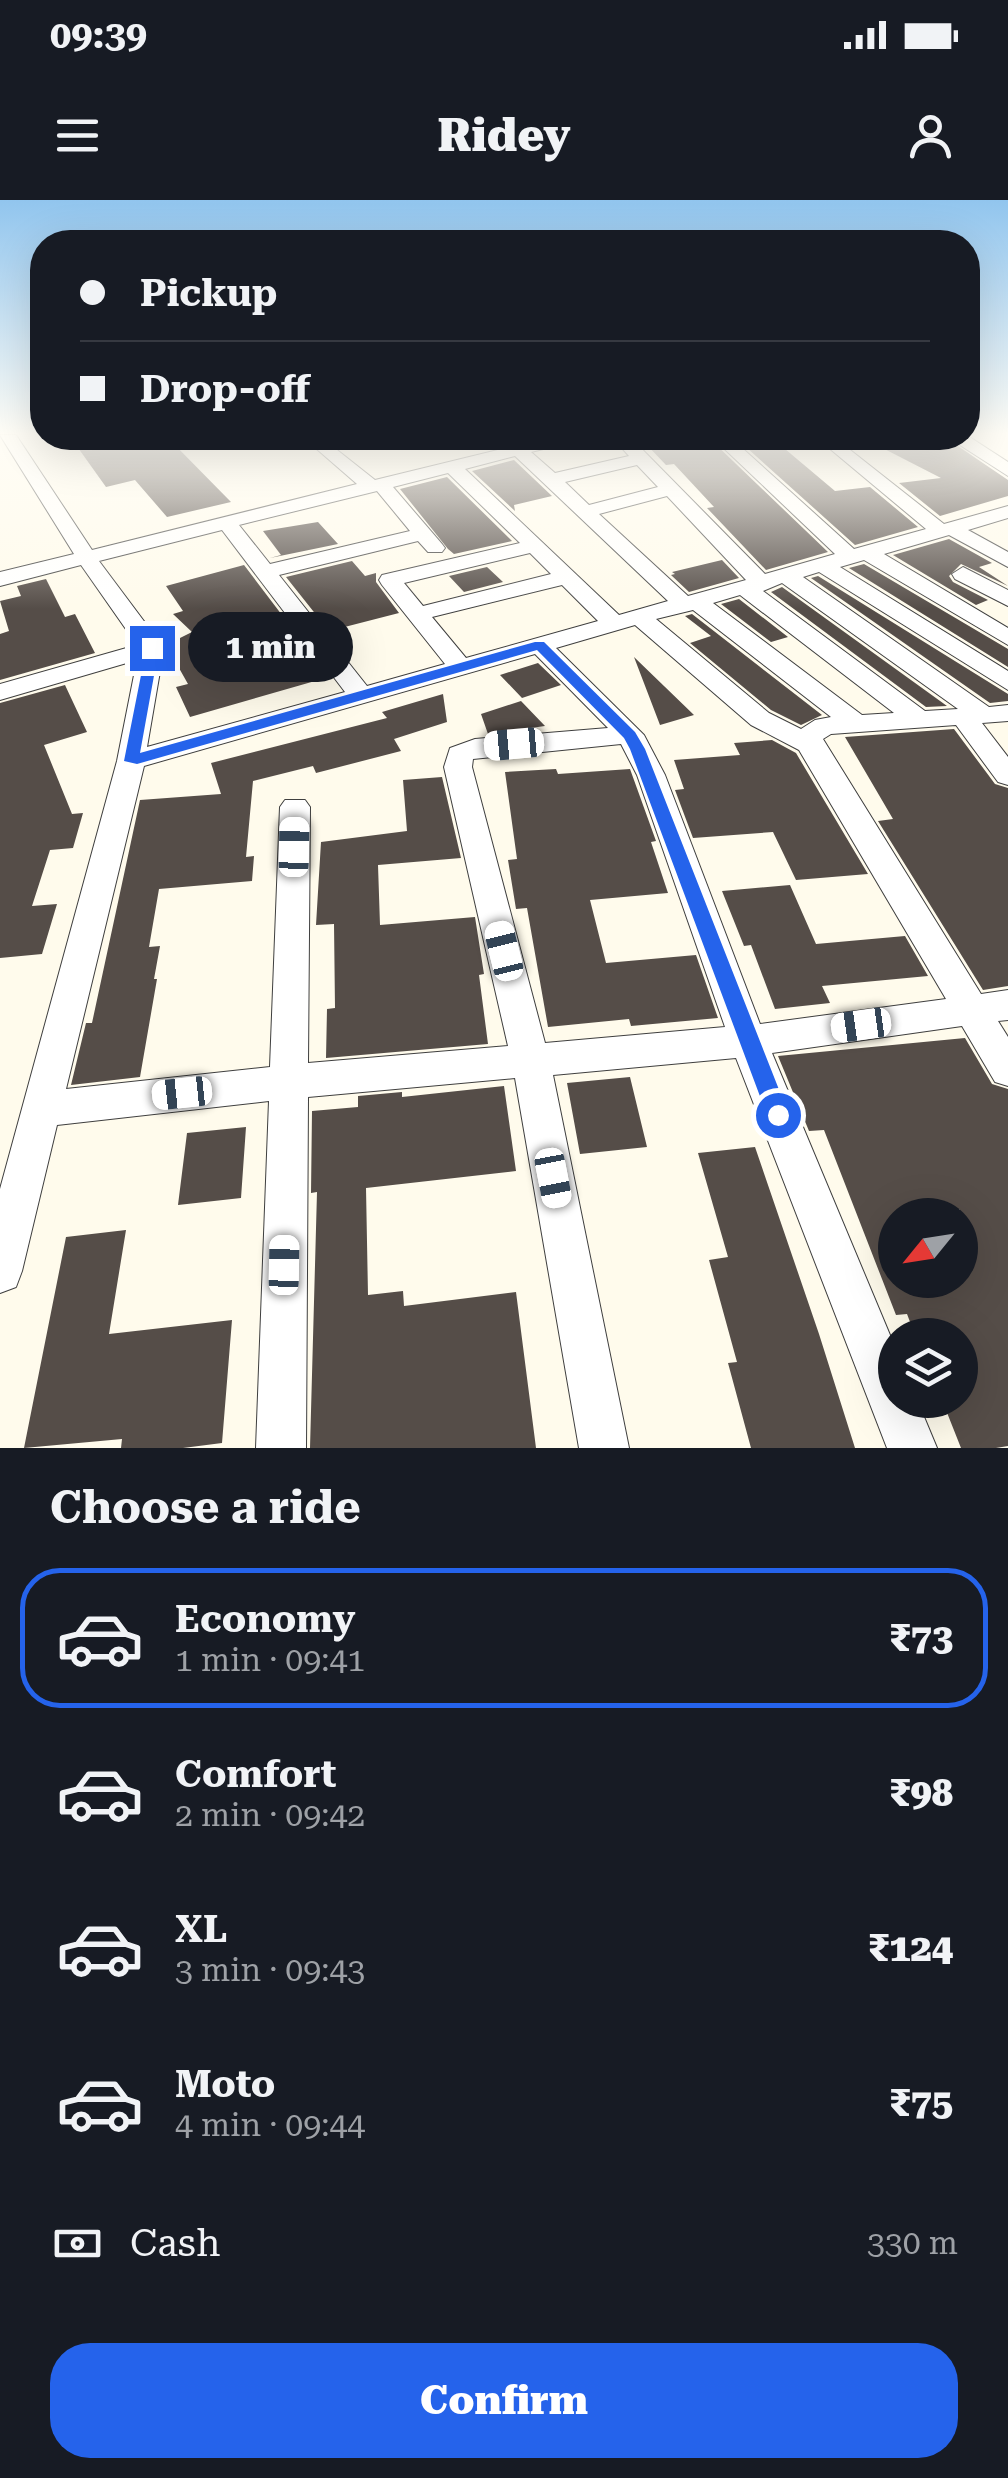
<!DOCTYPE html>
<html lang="en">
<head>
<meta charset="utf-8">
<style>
	:root { --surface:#171b24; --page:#20242c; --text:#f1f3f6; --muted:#9ea1a6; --line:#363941; --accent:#2563eb }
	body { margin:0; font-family:"Roboto Serif",serif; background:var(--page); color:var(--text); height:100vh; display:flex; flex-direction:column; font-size:38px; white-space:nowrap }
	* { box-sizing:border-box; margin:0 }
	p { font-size:32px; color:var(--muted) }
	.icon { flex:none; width:55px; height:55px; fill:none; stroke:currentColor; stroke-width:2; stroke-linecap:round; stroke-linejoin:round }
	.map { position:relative; height:1248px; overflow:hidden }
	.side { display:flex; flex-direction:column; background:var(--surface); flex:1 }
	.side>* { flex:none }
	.top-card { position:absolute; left:30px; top:30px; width:950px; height:220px; border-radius:40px; box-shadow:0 10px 40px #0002; display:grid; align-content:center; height:220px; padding:0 50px; background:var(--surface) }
	.needle { width:65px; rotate:240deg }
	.controls { position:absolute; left:878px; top:998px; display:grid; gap:20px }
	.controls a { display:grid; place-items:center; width:100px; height:100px; border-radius:50%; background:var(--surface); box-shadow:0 10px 40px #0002; font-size:50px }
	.end { position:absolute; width:45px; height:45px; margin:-22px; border:12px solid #2563eb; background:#fff; box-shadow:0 0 0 5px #fff }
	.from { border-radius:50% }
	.bubble { position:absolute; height:70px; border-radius:35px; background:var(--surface); box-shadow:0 10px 40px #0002; font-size:32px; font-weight:800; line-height:70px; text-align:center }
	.car { position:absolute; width:30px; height:60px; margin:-30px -15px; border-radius:12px; box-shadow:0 0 8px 2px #0007; background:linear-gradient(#fff 24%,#345 0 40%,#fff 0 76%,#345 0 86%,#fff 0) }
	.top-card b { display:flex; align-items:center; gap:35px; height:95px; font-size:38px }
	.top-card b+b { border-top:2px solid var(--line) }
	.top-card i { width:25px; height:25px; background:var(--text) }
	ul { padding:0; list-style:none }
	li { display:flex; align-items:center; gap:30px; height:140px; margin:0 20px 15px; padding:0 30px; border:5px solid transparent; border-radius:40px }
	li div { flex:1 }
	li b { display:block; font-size:38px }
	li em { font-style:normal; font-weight:800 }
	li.current { border-color:var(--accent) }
	li>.icon { width:90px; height:90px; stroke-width:1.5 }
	h2 { padding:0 50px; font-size:45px; line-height:120px }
	.pay { display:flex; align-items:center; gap:25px; height:110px; padding:0 50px; font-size:38px }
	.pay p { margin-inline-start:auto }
	.button { display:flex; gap:20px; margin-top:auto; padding:20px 50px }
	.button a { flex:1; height:115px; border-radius:40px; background:var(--accent); color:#fff; font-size:40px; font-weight:800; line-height:115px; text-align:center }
	.status { display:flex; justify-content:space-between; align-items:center; height:70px; padding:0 50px; background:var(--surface); direction:ltr }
	.status svg { height:28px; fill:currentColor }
	header { display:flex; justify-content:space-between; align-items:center; height:130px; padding:0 50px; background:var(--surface); font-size:45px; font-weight:800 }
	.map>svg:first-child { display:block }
	.building { fill:#554d48; fill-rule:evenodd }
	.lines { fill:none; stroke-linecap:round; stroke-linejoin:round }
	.minor-casing { stroke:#3f3f3f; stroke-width:2 }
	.minor { fill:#fff; fill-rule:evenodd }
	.route { fill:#2563eb }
</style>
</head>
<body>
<div class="status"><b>09:39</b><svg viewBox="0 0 49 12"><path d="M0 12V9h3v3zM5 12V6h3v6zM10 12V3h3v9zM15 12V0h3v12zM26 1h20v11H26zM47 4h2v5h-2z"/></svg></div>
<header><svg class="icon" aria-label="menu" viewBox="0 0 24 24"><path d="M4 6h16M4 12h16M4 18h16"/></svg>Ridey<svg class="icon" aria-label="person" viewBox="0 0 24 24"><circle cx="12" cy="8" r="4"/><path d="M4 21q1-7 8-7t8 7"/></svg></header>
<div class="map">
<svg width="1008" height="1248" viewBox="0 0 1008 1248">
	<rect width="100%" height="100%" fill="#fffbec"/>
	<path class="building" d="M 71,238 L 168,238 L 231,302 L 167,317 L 135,280 L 106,287 Z
		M 648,238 L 709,238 L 828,352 L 766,370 L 707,308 L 714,307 L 674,264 L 666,265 L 644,242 L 652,241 Z
		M 736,238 L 772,238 L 835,291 L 870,287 L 918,327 L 855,345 Z
		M 863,238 L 946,238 L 1008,280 L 1008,296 L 940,316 L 899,283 L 941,278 Z
		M 514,260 L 552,296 L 514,305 L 515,311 L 472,271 Z
		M 447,277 L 512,341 L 454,354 L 448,349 L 400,289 Z
		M 318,322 L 338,344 L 270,358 L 281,355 L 263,331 Z
		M 949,339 L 992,363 L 979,367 L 1008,386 L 961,364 L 949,376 L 953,382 L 988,400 L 976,405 L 893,355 Z
		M 722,360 L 739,378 L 689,392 L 671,375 L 675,374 L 672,372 Z
		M 352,361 L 365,376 L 376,373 L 376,382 L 399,413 L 329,431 L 286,377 Z
		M 864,364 L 1008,449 L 1008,467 L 849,368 Z
		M 244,365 L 329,477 L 190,517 L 176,487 L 188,484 L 166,445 L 192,432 L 173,414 L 183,411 L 166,386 Z
		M 487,367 L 503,382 L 464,392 L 449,376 Z
		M 818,376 L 1008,494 L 1008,501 L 990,503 L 811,378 Z
		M 46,379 L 65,417 L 75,414 L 95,453 L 0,480 L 0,434 L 9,431 L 0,401 L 21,396 L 17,386 Z
		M 782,387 L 947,506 L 926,507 L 771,392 Z
		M 739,399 L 788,437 L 771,442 L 721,404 Z
		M 692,414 L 822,515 L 801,525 L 771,510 L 690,443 L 711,436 L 685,416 Z
		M 634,457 L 694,515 L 660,525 Z
		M 538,463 L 561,485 L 522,498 L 500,475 Z
		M 65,485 L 87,532 L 44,545 L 72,614 L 83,613 L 73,648 L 50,650 L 32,706 L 57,704 L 42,754 L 0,758 L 0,503 Z
		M 443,494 L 447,522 L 394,539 L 401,551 L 316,573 L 313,566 L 253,581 L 246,657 L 254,656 L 252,681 L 159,689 L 149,747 L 160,746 L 154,779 L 157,779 L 140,877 L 71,885 L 86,823 L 92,823 L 140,600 L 221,594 L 211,563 L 387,518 L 382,512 Z
		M 521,501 L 545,526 L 488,534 L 481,514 Z
		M 954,529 L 995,584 L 1008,588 L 1008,786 L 983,790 L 878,621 L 893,619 L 845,537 Z
		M 772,540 L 796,553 L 868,674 L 796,680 L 773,632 L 693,638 L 675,590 L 684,589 L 674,560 L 740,555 L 734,543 Z
		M 556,569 L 558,574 L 630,569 L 656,641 L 651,642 L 668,693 L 590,700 L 606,763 L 696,755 L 718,818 L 631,826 L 629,819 L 548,827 L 527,708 L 516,709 L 508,660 L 517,659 L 505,572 Z
		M 442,577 L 461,658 L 378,665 L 380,725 L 475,717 L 484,774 L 479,775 L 488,844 L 326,858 L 327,809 L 335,808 L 334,724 L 316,725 L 321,642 L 407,631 L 403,580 Z
		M 790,685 L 816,744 L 905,736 L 928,776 L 822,786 L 830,803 L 775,809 L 751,745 L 744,746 L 722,691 Z
		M 965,838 L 992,884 L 1008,889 L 1008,1246 L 996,1248 L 961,1248 L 942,1200 L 960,1200 L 960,1135 L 915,1135 L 907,1114 L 896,1115 L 824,930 L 809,931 L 778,856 ZM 960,1009 L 960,1080 L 895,1080 L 895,1015 Z
		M 630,877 L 647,947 L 580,954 L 567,883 Z
		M 504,886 L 516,971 L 366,988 L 368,1095 L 403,1091 L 404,1106 L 516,1092 L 536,1248 L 310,1248 L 317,992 L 311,993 L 312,911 L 358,907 L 358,896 L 402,892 L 402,897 Z
		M 246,927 L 241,998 L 178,1005 L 187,933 Z
		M 755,947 L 819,1134 L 855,1248 L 751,1248 L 728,1163 L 737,1162 L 709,1060 L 728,1057 L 698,953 Z
		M 126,1030 L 109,1134 L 232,1120 L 222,1243 L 183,1248 L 121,1248 L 122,1239 L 24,1248 L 66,1037 Z"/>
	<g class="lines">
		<defs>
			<path id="minor" d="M 0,235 L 16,235 L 92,350 L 357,284 L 304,238 L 322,238 L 375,280 L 547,238 L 574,238 L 572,242 L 531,252 L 555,273 L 629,256 L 613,238 L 631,238 L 765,374 L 835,354 L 713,238 L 731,238 L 854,349 L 926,329 L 817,238 L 835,238 L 944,324 L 1008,306 L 1008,318 L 968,330 L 1008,352 L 1008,367 L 949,335 L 884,354 L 1008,428 L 1008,445 L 864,360 L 840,367 L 1008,471 L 1008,490 L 819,372 L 803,377 L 989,507 L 1008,505 L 1008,521 L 982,523 L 1008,557 L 1008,585 L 998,582 L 956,525 L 831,534 L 823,539 L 981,794 L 1008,790 L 1008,820 L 998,821 L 1008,837 L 1008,886 L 995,882 L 962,826 L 772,853 L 895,1147 L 895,1200 L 917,1200 L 937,1248 L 887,1248 L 736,858 L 553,875 L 629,1248 L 579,1248 L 515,878 L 308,897 L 306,1248 L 256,1248 L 269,901 L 57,925 L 22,1071 L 16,1087 L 0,1093 L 0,989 L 117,561 L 137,460 L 0,500 L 0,484 L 137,445 L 81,365 L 0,386 L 0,372 L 74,354 ZM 515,256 L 668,401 L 619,415 L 465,269 ZM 637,265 L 658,287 L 589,305 L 565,282 ZM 448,273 L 520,343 L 382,375 L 379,380 L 382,385 L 445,464 L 367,486 L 279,375 L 418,341 L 428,352 L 442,352 L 445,348 L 442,344 L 393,287 ZM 377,291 L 410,331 L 270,364 L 239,325 ZM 667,296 L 746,380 L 688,396 L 599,314 ZM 222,330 L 345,492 L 147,547 L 164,448 L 99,361 ZM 530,353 L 551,374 L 423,406 L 404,383 ZM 782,383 L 958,509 L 925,511 L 763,391 ZM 562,385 L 598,421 L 466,458 L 432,417 ZM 740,395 L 894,513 L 862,515 L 713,403 ZM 693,410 L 831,517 L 815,520 L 801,529 L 769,513 L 656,419 ZM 635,425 L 751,525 L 799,550 L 946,799 L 760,824 L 665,575 L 644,535 L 556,448 ZM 535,454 L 608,528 L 475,539 L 450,548 L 444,567 L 508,846 L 308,863 L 310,607 L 305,600 L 285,600 L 280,607 L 270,867 L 66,889 L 144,566 ZM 621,544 L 637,575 L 725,827 L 545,843 L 472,567 L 473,559 Z
				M 968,236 L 1008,262 L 1008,276 L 949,238 Z
				M 963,367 L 1008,390 L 1008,406 L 955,379 L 952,374 Z"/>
		</defs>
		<use href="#minor" class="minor-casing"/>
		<use href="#minor" class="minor"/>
	</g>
	<linearGradient id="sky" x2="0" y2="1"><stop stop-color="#91c5ee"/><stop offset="0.57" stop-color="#fffdf6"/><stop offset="1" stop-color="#fffdf6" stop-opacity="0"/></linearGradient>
	<rect width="1008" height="409" fill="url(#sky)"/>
	<path class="route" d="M 535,442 L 544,442 L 635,532 L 645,549 L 789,915 L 786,922 L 770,922 L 767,915 L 630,549 L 624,538 L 537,450 L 137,564 L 124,561 L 147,445 L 159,448 L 140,553 Z"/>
</svg>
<div class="controls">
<a><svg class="needle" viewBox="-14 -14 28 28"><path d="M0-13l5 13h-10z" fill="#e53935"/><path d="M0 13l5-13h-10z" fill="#9ea1a6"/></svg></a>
<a><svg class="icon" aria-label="layers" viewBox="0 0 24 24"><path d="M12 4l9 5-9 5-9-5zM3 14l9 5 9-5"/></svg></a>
</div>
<i class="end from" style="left:778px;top:915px"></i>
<i class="end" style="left:152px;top:448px"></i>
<div class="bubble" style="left:188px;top:412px;width:165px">1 min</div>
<i class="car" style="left:514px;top:544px;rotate:265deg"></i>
<i class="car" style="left:294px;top:647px;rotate:1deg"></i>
<i class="car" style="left:504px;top:751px;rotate:346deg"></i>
<i class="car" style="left:861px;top:825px;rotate:262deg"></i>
<i class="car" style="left:182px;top:893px;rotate:264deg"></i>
<i class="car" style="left:553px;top:978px;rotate:169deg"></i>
<i class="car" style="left:284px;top:1065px;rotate:1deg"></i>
<div class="top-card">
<b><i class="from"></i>Pickup</b>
<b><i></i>Drop-off</b>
</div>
</div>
<section class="side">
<h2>Choose a ride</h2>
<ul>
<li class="current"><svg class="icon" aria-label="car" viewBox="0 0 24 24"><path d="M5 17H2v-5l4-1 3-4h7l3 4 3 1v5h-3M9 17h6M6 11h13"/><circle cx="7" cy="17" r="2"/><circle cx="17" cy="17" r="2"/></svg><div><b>Economy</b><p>1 min · 09:41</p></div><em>₹73</em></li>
<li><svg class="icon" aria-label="car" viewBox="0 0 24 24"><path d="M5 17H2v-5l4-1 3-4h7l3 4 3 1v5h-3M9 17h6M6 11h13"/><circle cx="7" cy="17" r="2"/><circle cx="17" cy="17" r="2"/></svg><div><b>Comfort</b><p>2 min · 09:42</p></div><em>₹98</em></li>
<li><svg class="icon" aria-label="car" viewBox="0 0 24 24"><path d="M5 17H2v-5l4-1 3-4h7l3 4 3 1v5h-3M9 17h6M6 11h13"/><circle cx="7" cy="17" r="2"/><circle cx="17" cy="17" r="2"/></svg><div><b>XL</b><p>3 min · 09:43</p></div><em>₹124</em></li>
<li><svg class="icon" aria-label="car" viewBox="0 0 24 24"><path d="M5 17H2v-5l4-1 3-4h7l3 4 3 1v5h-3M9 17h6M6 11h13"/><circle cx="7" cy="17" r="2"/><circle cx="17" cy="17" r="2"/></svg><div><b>Moto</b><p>4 min · 09:44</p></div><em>₹75</em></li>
</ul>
<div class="pay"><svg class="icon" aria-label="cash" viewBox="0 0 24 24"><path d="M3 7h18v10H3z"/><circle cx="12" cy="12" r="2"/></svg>Cash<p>330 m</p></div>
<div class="button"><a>Confirm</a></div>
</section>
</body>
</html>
